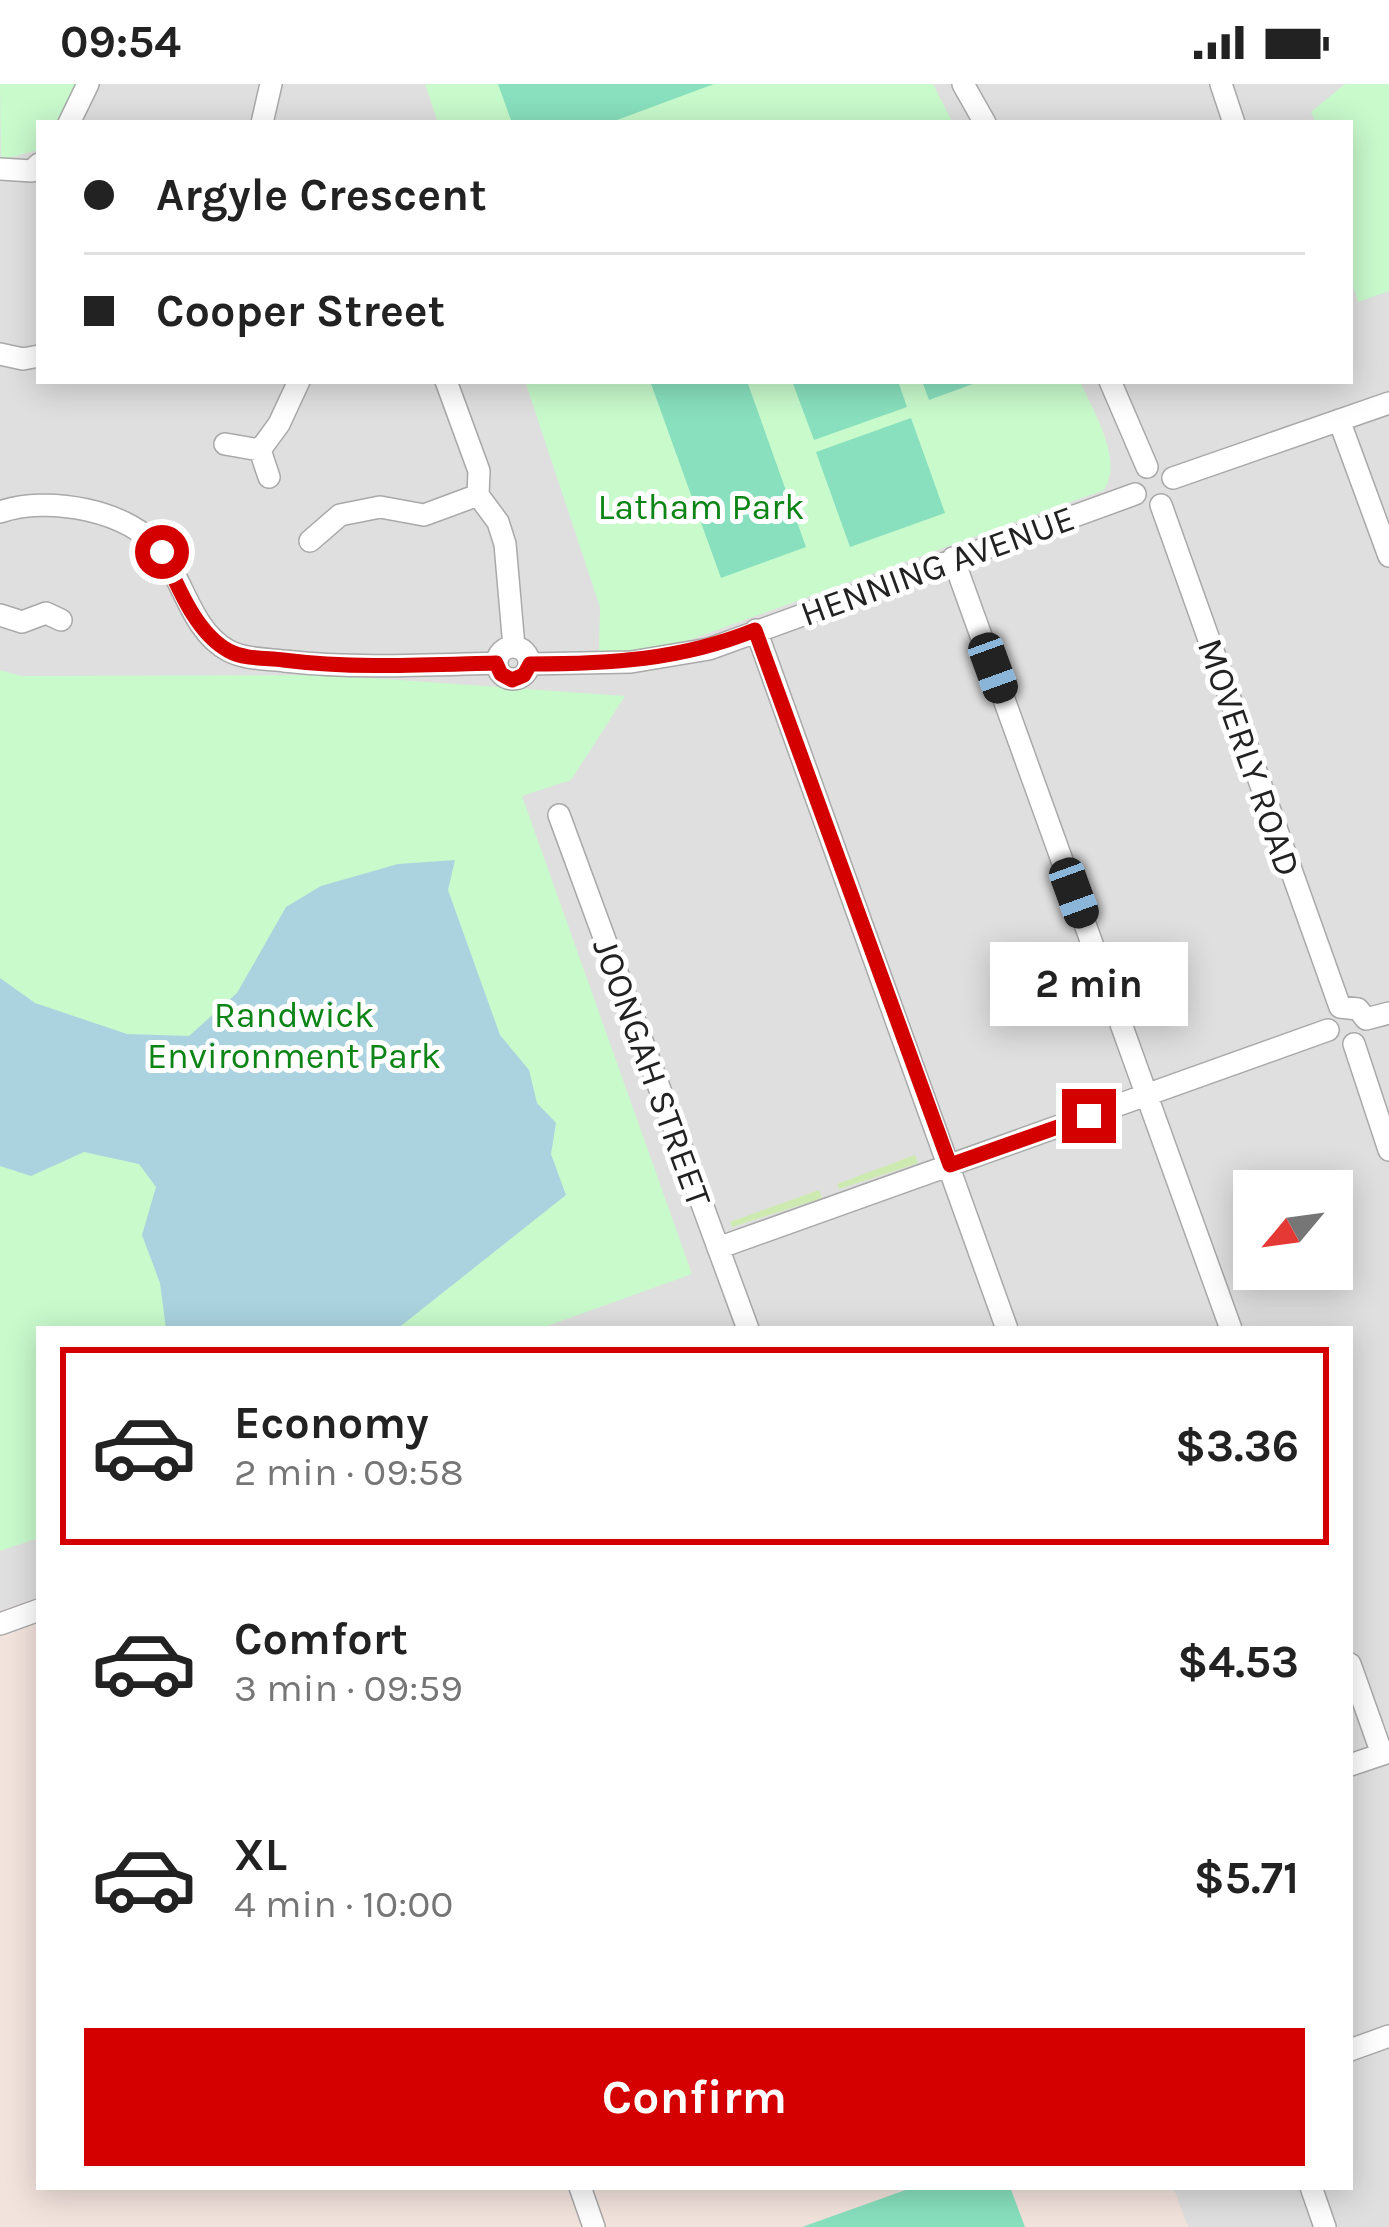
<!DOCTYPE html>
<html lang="en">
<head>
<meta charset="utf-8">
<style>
	:root { --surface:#fff; --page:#f6f6f6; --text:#222; --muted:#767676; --line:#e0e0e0; --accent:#d40000 }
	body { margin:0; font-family:Karla,sans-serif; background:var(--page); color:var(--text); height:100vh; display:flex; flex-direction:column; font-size:45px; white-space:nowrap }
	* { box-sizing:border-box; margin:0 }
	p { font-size:39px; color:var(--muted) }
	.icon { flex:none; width:66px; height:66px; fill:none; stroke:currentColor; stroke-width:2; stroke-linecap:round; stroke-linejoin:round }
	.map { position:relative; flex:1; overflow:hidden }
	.side { position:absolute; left:36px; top:1242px; width:1317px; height:864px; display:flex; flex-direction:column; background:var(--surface); border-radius:0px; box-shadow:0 6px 30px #0003 }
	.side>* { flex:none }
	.hud { position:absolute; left:36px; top:36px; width:1317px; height:264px; border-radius:0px; box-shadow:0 6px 30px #0003; display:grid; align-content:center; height:264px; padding:0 48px; background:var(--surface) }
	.needle { width:78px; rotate:241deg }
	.controls { position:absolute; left:1233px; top:1086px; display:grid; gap:24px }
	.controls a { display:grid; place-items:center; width:120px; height:120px; border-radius:0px; background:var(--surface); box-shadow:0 6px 30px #0003; font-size:60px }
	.end { position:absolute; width:54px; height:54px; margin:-27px; border:15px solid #d40000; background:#fff; box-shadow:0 0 0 6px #fff }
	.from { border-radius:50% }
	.bubble { position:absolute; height:84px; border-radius:0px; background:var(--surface); box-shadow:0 6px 30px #0003; font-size:39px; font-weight:700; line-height:84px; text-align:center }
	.car { position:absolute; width:36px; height:72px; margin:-36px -18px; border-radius:15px; box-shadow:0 0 9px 3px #0007; background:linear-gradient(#222 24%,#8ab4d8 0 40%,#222 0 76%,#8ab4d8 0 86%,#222 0) }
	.hud b { display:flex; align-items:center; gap:42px; height:114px; font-size:45px }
	.hud b+b { border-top:3px solid var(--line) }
	.hud i { width:30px; height:30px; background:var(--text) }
	ul { padding:21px 0 0; list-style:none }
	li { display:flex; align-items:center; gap:36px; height:198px; margin:0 24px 18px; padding:0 24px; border:6px solid transparent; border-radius:0px }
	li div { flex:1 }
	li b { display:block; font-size:45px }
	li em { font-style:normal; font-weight:700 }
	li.selected { border-color:var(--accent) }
	li>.icon { width:108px; height:108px; stroke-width:1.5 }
	.primary-button { display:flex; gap:24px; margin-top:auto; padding:24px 48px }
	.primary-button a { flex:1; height:138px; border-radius:0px; background:var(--accent); color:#fff; font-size:48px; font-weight:700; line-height:138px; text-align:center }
	.status { display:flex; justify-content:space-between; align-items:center; height:84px; padding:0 60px; background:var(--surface); direction:ltr }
	.status svg { height:33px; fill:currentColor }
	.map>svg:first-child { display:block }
	.residential { fill:#e0dfdf; fill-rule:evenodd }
	.military { fill:#f3e3dd }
	.grass { fill:#cdebb0 }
	.park { fill:#c8facc }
	.pitch { fill:#88e0be }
	.water { fill:#aad3df }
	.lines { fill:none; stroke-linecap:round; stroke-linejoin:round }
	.minor-casing { stroke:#a9a9a9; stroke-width:24 }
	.minor { stroke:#fff; stroke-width:21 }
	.route { stroke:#d40000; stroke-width:15 }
	.labels { text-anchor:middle; stroke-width:10; stroke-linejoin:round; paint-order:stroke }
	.park-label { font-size:36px; fill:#0c8416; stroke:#fff }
	.street-label { font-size:36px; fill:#222; stroke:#fff }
</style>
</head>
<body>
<div class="status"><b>09:54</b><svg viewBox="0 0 49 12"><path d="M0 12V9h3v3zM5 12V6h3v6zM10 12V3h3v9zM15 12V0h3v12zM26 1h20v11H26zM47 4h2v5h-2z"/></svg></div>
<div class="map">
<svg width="1389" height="2143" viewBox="0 0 1389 2143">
	<rect width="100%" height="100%" fill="#f2efe9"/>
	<path class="residential" d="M 0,0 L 1389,0 L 1389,2143 L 1187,2143 L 1173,2103 L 1350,2103 L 1350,1245 L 39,1245 L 39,1513 L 0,1527 ZM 39,39 L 1350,39 L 1350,297 L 39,297 ZM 1254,1107 L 1332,1107 L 1332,1185 L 1254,1185 Z"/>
	<path class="military" d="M 39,1513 L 39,2103 L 1173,2103 L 1188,2143 L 0,2143 L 0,1527 Z"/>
	<path class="grass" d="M 915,1071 L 918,1079 L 839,1105 L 837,1100 Z
		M 819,1106 L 822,1114 L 732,1143 L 730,1138 Z"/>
	<path class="park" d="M 0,0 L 78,0 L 62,39 L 39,39 L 38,66 L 1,76 Z
		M 425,0 L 933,0 L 953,39 L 438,39 Z
		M 1345,0 L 1389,0 L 1389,207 L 1358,218 L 1350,192 L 1350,39 L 1316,39 L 1311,28 Z
		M 525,297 L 1080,297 C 1093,328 1124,375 1104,406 L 678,560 L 624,570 L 599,569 L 600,523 Z
		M 0,586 L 21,592 L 328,591 L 625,612 L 571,696 L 522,712 L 692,1190 L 539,1245 L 39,1245 L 39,1454 L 0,1467 Z"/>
	<path class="pitch" d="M 498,0 L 714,0 L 609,39 L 512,39 Z
		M 650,297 L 747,297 L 806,463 L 721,494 Z
		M 792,297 L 898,297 L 907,323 L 814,356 Z
		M 922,297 L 981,297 L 929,316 Z
		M 911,334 L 945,429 L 850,463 L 816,368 Z
		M 914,2103 L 1010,2103 L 1025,2143 L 802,2143 Z"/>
	<path class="water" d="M 455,776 L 448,806 L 500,951 L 529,986 L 537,1019 L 556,1039 L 551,1070 L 566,1111 L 397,1245 L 166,1245 L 160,1199 L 142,1151 L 156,1103 L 139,1080 L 84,1068 L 31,1092 L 0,1082 L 0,894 L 35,919 L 127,950 L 189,952 L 237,909 L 286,823 L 321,802 L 398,780 Z"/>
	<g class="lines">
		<defs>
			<path id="minor" d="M 963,0 L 985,39
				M 1221,0 L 1234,39
				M 69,39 L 88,0
				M 262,39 L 271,0
				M 0,85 L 32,87 L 39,80
				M 0,270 L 23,275 L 39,272
				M 446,297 L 479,387 L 478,411 L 498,438 L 505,460 L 514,563
				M 1110,297 L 1147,383
				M 1339,336 L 1389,472
				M 225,360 L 260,366 L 279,340 L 299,297
				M 260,366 L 269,393
				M 1173,394 L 1389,319
				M 1161,421 L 1340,923
				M 0,428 C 46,411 133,426 162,469 C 184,500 193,548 229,567 C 245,575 266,575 284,577 C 355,585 425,581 497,579
				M 310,457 L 340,431 L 380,423 L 424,431 L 478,411
				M 953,474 L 1231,1245
				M 0,531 L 22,538 L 46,529 L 61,536
				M 756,546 L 1007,1245
				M497 579a16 16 0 1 1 32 0a16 16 0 1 1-32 0Z
				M 529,580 L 631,578 L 709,565 L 1135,410
				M 559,731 L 748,1245
				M 1340,923 L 1358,925 L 1366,935
				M 1366,935 L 1389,929
				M 1354,960 L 1389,1066
				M 718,1164 L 1328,946
				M 0,1540 L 39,1526
				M 1350,1580 L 1382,1670
				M 1350,1681 L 1389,1668
				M 1350,1966 L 1389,1952
				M 580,2103 L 594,2143
				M 1311,2103 L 1325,2143"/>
		</defs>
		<use href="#minor" class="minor-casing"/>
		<use href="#minor" class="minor"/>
	</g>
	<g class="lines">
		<path class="route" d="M 162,468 C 177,500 195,549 229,567 C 244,575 266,574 283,576 C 354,585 425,581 496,579 L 501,590 L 512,596 L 524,591 L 530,580 C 609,580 681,576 755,546 L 950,1081 L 1089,1032"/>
	</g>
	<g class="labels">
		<g class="park-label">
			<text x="701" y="435">Latham Park</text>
			<text x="294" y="943">Randwick<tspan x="294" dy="41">Environment Park</tspan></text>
		</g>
		<g class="street-label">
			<text transform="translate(937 481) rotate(-20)" y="13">HENNING AVENUE</text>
			<text transform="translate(1250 673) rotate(71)" y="13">MOVERLY ROAD</text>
			<text transform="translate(653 988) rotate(70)" y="13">JOONGAH STREET</text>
		</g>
	</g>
</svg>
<div class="controls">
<a><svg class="needle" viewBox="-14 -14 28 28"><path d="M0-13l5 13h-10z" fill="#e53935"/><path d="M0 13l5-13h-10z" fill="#767676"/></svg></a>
</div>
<i class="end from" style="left:162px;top:468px"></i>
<i class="end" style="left:1089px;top:1032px"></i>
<div class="bubble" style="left:990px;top:858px;width:198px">2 min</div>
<i class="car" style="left:993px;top:584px;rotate:160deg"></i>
<i class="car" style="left:1074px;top:809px;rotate:160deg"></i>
<div class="hud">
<b><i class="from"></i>Argyle Crescent</b>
<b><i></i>Cooper Street</b>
</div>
<section class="side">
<ul>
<li class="selected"><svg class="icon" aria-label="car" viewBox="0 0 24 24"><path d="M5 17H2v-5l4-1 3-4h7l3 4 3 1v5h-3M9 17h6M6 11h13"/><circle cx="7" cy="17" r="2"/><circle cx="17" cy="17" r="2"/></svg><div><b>Economy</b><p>2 min · 09:58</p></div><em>$3.36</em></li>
<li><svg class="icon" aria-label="car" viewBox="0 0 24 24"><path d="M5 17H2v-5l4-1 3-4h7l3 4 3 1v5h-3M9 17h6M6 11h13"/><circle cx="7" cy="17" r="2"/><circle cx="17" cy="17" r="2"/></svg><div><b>Comfort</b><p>3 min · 09:59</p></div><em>$4.53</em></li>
<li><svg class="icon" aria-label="car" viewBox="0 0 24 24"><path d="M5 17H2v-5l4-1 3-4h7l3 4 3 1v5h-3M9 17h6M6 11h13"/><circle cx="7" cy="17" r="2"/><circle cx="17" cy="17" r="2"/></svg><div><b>XL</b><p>4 min · 10:00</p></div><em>$5.71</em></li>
</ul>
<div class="primary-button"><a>Confirm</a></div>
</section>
</div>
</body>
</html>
